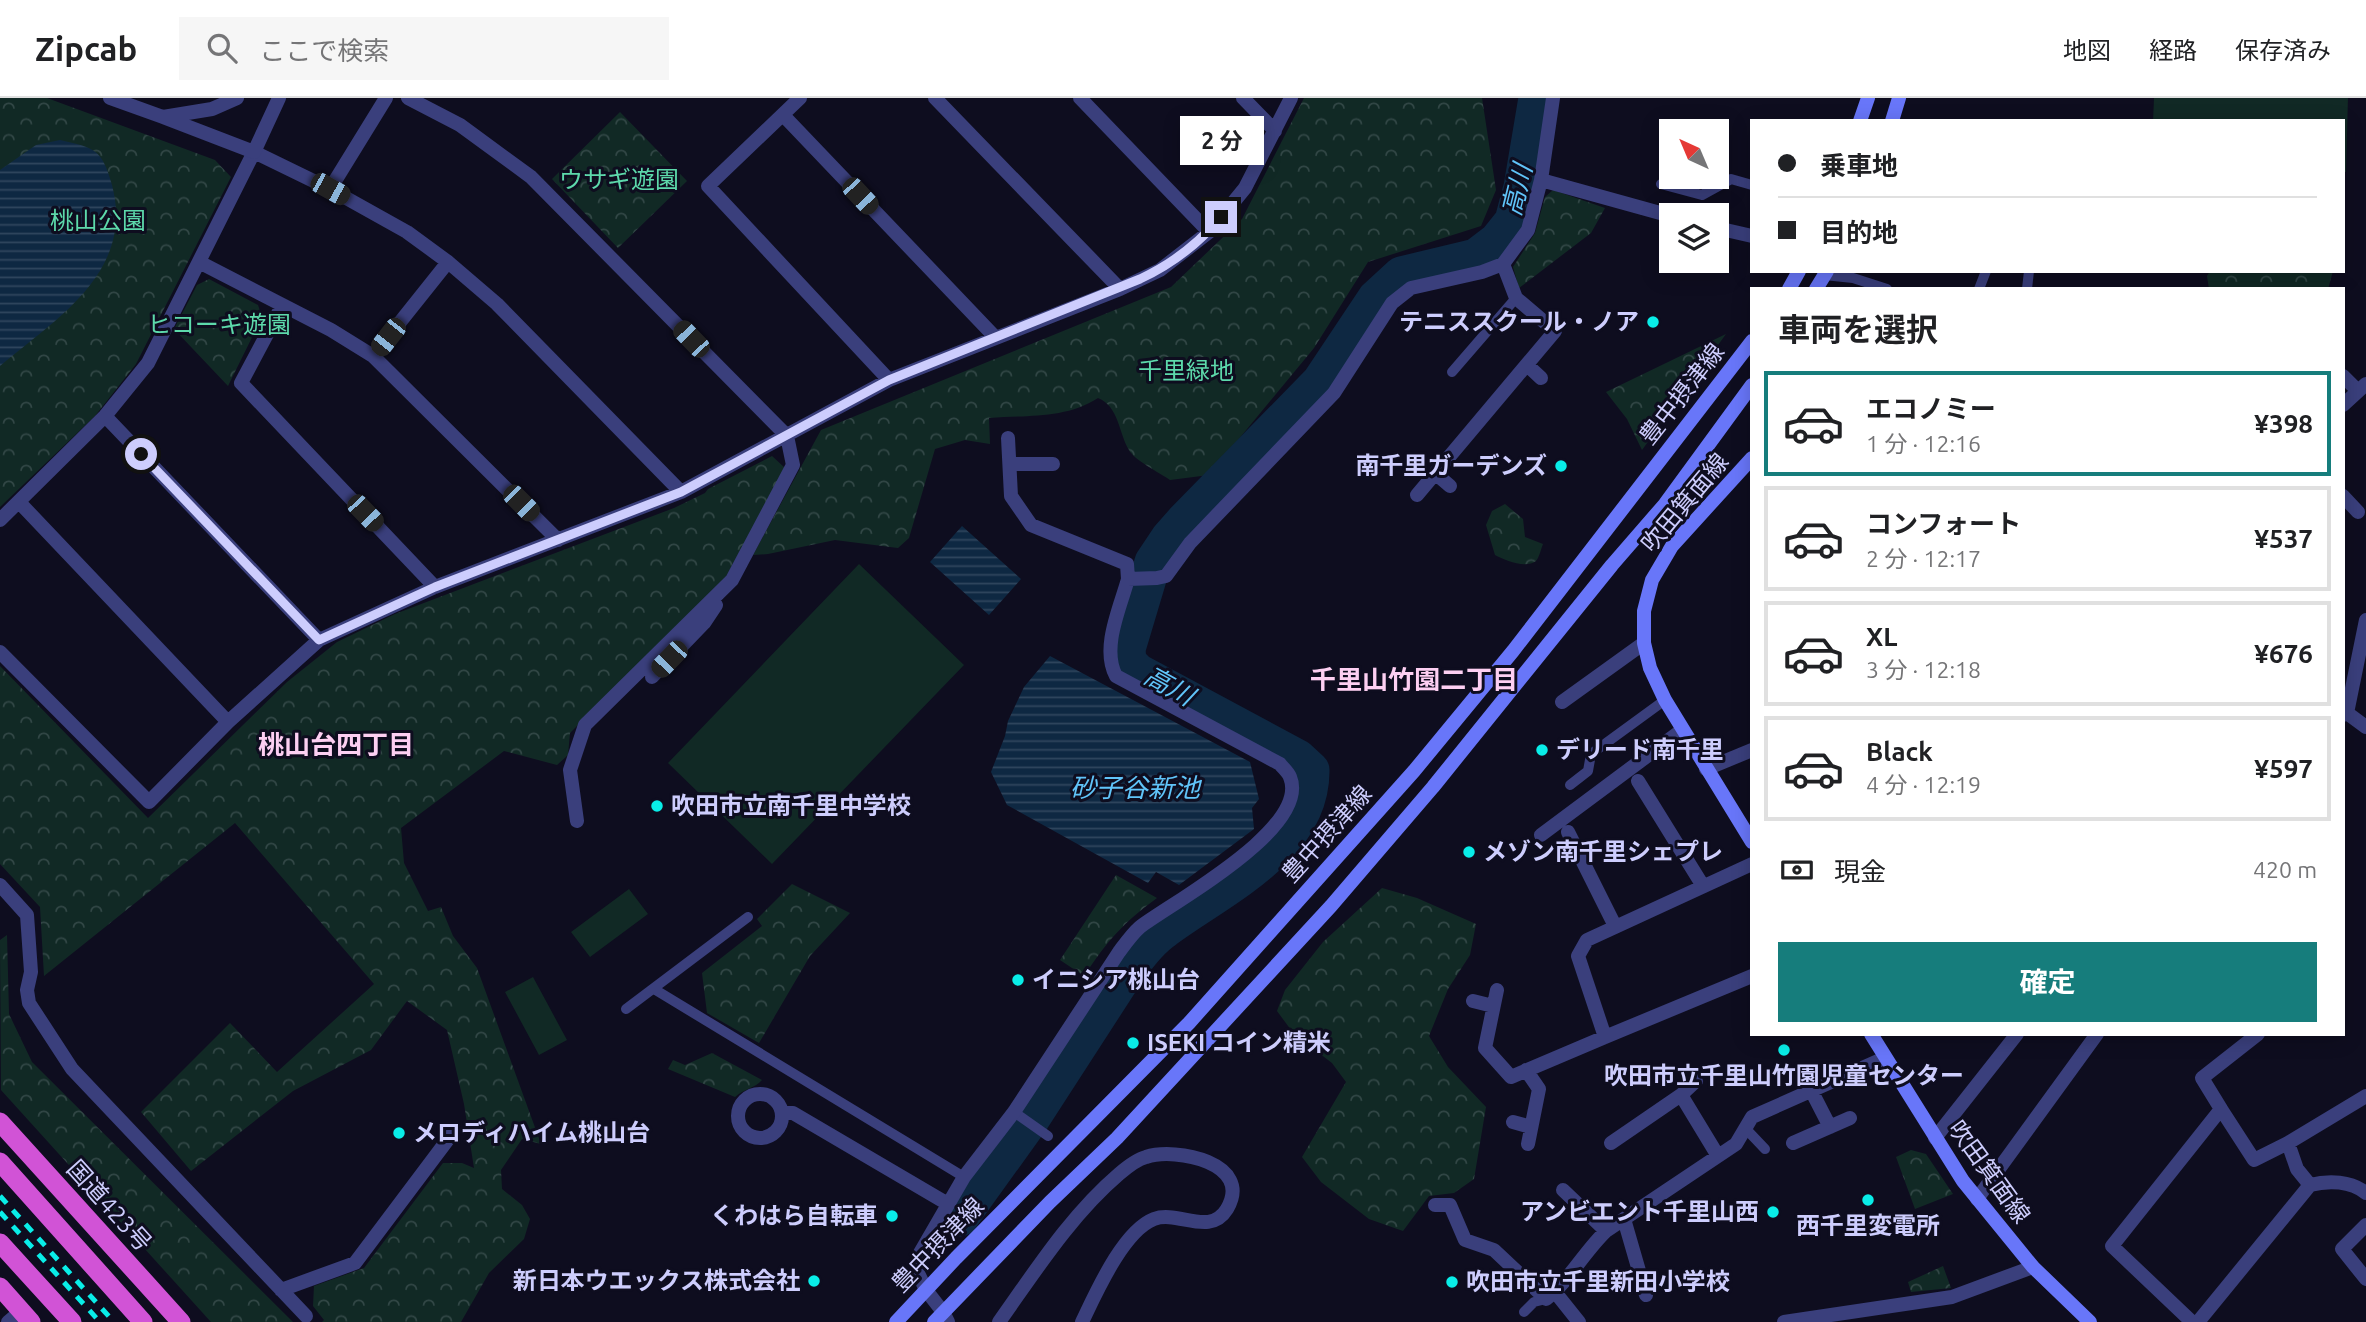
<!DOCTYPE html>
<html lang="ja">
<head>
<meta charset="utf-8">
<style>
	:root { --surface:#fff; --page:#f6f6f6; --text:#202124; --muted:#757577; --line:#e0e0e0; --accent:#167d7c }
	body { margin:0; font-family:Ubuntu,"Noto Sans JP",sans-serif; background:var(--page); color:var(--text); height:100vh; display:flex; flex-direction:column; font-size:26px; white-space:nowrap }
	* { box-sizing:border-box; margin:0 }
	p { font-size:23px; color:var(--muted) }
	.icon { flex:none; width:38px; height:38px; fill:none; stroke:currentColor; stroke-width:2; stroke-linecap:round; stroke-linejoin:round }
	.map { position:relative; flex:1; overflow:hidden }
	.sheet { position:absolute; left:1750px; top:189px; width:595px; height:749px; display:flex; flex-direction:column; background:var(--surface); border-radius:0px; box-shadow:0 4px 18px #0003 }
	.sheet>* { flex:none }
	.hud { position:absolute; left:1750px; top:21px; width:595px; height:154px; border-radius:0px; box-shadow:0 4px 18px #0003; display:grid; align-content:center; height:154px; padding:0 28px; background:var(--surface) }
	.needle { width:46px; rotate:316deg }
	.fabs { position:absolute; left:1659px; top:21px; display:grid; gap:14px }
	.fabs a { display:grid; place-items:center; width:70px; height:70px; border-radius:0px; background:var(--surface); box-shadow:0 4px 18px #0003; font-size:35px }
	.end { position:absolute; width:32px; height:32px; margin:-16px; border:9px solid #cdcdfd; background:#111; box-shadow:0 0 0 4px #111 }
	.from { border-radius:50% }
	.bubble { position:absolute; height:49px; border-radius:0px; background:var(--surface); box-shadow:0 4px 18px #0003; font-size:23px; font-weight:700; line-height:49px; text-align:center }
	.car { position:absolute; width:21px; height:42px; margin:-21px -10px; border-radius:9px; box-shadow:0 0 5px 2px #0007; background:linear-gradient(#222 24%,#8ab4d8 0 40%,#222 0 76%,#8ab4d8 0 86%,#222 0) }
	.hud b { display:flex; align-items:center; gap:24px; height:66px; font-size:26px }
	.hud b+b { border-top:2px solid var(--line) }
	.hud i { width:18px; height:18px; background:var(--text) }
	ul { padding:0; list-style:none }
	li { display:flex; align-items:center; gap:21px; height:105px; margin:0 14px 10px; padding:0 14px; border:4px solid var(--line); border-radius:0px }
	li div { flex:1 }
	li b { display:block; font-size:26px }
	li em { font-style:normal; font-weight:700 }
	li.current { border-color:var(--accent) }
	li>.icon { width:63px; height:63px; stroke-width:1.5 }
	h2 { padding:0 28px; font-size:32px; line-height:84px }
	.pay { display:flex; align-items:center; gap:18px; height:77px; padding:0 28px; font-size:26px }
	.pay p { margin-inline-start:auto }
	.button { display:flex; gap:14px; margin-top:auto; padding:14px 28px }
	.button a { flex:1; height:80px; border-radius:0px; background:var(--accent); color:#fff; font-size:28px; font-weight:700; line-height:80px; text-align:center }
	header { display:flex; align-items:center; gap:42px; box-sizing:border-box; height:98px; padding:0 35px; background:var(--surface); border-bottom:2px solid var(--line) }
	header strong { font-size:33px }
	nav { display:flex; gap:38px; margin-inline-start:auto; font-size:24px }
	.search { width:490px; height:63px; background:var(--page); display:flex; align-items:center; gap:18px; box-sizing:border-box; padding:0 24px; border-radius:0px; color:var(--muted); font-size:26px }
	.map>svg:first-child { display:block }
	.forest { fill:url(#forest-crowns) }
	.pitch { fill:#112925 }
	.water { fill:url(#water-rules) }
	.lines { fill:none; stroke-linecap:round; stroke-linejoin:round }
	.river { stroke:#0e2842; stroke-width:37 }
	.service { stroke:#3a3f7c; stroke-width:10 }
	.minor { stroke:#3a3f7c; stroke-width:14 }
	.tertiary { stroke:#3a3f7c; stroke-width:14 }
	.secondary { stroke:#6876f9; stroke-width:14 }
	.trunk { stroke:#d153d6; stroke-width:19 }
	.rail { stroke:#09ede8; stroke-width:5; stroke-dasharray:10 9; stroke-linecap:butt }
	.route { stroke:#cdcdfd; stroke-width:9 }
	.poi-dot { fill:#09ede8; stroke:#0e0d1f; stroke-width:2.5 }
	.labels { text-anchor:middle; stroke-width:6; stroke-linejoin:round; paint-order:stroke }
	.park-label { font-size:24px; fill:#5dd9ab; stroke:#0e0d1f }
	.poi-label { font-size:24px; font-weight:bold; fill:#cdcdfd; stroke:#0e0d1f; text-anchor:start }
	.street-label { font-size:24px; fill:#cdcdfd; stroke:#0e0d1f }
	.water-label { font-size:26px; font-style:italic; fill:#60c4f9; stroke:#0e0d1f }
	.neighbourhood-label { font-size:26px; font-weight:bold; fill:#fdcff2; stroke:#0e0d1f }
</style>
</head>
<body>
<header>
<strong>Zipcab</strong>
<div class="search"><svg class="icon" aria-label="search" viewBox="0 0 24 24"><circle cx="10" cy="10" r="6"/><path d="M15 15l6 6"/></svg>ここで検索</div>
<nav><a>地図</a><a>経路</a><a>保存済み</a></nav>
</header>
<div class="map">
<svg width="2366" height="1224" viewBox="0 0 2366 1224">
	<defs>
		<pattern id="forest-crowns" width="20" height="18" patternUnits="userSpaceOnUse" patternTransform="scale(1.75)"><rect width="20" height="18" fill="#112925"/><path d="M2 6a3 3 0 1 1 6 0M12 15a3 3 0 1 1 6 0" fill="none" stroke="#324746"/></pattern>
		<pattern id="water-rules" width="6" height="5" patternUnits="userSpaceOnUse" patternTransform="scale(1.75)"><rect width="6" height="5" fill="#0e2842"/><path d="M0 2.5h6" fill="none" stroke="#30465e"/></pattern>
	</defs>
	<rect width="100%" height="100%" fill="#0e0d1f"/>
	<path class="forest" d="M 0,0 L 47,0 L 215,62 L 231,79 L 136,266 L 95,318 L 0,409 Z
		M 1304,0 L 1482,0 L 1496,92 L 1481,128 L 1368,164 L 1314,250 L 1209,377 L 1170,382 C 1160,375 1134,362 1129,352 C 1119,336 1119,308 1098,300 C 1066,321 1027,317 989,320 L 990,346 L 965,342 L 935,351 L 909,440 L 898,450 L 835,442 L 768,456 L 753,457 L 821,332 L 1171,189 L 1242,121 Z
		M 620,14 L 687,83 L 618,150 L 552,81 Z
		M 1553,92 L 1605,110 L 1591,135 L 1519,190 L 1513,169 L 1535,135 L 1545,99 Z
		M 2210,173 L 2333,173 L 2328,191 L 2209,191 L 2207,178 Z
		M 209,181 L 258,207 L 262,219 L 228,288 L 174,231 L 197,187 Z
		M 1726,236 L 1642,352 L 1627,321 L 1606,294 Z
		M 772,358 L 785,370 L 726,479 L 570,635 L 568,657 L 557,667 L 504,653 L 401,730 L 404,765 L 428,813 L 441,809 L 453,838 L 477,870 L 541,1046 L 522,1041 L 501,1072 L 502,1091 L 522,1107 L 530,1121 L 524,1141 L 489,1175 L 461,1224 L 322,1224 L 324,1222 L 313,1208 L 314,1188 L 364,1170 L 443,1065 L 462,1065 L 474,1070 L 464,1006 L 447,932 L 407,903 L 371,952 L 293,993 L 191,1073 L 141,1014 L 230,925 L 277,974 L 374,886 L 235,725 L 44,878 L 40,809 L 0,766 L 0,568 L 148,720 L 287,584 L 337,544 L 395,516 L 674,410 L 705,395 L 708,391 Z
		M 1505,406 L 1523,421 L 1525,439 L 1543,446 C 1541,451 1539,460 1536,463 C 1525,471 1505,462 1495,457 L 1486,427 L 1492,413 Z
		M 1116,777 L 1157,800 C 1122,826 1108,842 1084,878 L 1060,862 Z
		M 792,786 L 850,815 L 810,858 L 759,945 L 707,915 L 702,875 L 762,828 L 757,821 Z
		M 1382,790 L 1417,800 L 1476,826 L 1470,857 L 1448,891 L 1429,938 L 1448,969 L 1486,1009 L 1474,1081 L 1454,1095 L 1429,1098 L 1403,1133 L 1369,1121 L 1321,1084 L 1302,1059 L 1346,984 L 1332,965 L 1294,936 L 1277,913 L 1285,892 L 1323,844 Z
		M 7,837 L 9,916 L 32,964 L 293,1224 L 211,1224 L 1,992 L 0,842 Z
		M 712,955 L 762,982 C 755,990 744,991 735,999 L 668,971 L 673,962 L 685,967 Z
		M 1911,1052 L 1926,1056 L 1953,1096 L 1915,1111 L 1896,1059 Z
		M 1943,1168 L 1951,1190 L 1911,1194 L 1908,1184 Z"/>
	<path class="pitch" d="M 2154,0 L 2348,0 L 2346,74 L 2343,74 L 2343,23 L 2153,23 Z
		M 859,466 L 964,567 L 772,766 L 668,665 Z
		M 629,791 L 648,816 L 590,859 L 571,834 Z
		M 533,879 L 567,942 L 539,957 L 505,894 Z"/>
	<path class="water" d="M 60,42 C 95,50 102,51 112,87 C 135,174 57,220 0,268 L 0,72 L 36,47 Z
		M 962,428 L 1021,481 L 989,517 L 930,464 Z
		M 1050,558 L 1250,664 L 1259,701 L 1252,710 L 1254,731 L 1179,787 L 1156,774 L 1148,785 L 1007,707 L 991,674 L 1005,638 L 1008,623 L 1024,589 Z"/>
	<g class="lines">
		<path class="river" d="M 960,1120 L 1032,1020 L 1129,870 C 1140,856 1151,841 1166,831 C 1220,791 1312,750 1311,672 L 1298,660 L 1138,574 L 1128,564 L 1127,551 L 1153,464 L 1169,440 L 1184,423 L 1320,284 L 1376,200 L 1401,177 L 1476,159 L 1497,143 L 1513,123 L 1522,89 L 1537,0"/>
		<path class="service" d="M 1661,86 L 1702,97 L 1731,81 L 1752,87
			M 1824,177 L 1853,180 L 1887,191
			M 1979,191 L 1986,173
			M 2027,191 L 2029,173
			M 1452,274 L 1516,200
			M 1570,687 L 1588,673 L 1591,656 L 1665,602
			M 654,891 L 964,1079
			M 626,911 L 748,819
			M 1014,1014 L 1048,1038
			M 1746,1031 L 1765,1051
			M 1524,1214 L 1534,1204 L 1546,1201"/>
		<path class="minor" d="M 408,0 L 460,27 L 531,79 L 787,338 L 793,367 L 732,482 L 585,627 L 570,672 L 577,723
			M 800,0 L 708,88 L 889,282
			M 935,0 L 1120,191
			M 1080,0 L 1209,134
			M 1243,0 L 1275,33
			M 783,17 L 995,239
			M 1541,82 L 1671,118
			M 330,91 L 386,0
			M 1717,130 L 1752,138
			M 199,164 L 331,232 L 373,258 L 558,442
			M 282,208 L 241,285 L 435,489
			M 373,258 L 448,164
			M 1527,267 L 1541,280
			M 2343,278 L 2358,293
			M 2343,307 L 2366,286
			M 105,318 L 319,542
			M 1008,340 L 1011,398 L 1031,427 L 1127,466 L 1128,481
			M 1010,366 L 1053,366
			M 1436,376 L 1450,388
			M 1417,397 L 1555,233 L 1516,200 L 1503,166
			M 2343,398 L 2358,414
			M 19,404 L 228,624
			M 0,422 L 105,318 L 148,265 L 254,54 L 330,91 L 407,134 L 448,164 L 497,206 L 681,394
			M 0,554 L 149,704 L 228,624 L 319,542 L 435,489 L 681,394 L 889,282 L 1120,191 L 1160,172 L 1209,134 L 1245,90 L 1291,0
			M 652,579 L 704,525 L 716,507
			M 1562,604 L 1644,545
			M 2347,615 L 2366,629
			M 2343,617 L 2347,615 L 2366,522
			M 1706,671 L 1752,652
			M 1638,683 L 1703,788
			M 1568,734 L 1615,828
			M 1541,737 L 1682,632
			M 1752,766 L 1587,842 L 1578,858 L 1605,939 L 1752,878
			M 0,787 L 27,817 L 31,874 L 27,892 L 29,905 L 72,971 L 306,1218
			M 1497,892 L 1485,950 L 1511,979 L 1605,939
			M 1473,903 L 1493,908
			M 1526,972 L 1539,991 L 1528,1046
			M 1811,992 L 1830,1029
			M738 1018a22 22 0 1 1 44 0a22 22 0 1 1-44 0Z
			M 1681,997 L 1718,1058
			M 2221,1011 L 2202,980 L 2258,936
			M 783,1015 L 793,1015 L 948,1106
			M 1513,1024 L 1531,1029
			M 1935,1040 L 2017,936
			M 1611,1045 L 1681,997 L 1696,983
			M 1793,1045 L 1850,1020
			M 2288,1045 L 2297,1071 L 2310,1087 C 2329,1082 2351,1083 2366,1095
			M 1563,1092 L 1606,1133
			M 1977,1101 L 2097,936
			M 1435,1107 L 1450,1107 L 1465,1142 L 1494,1152 L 1546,1201 C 1569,1183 1584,1154 1606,1133 L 1736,1046 L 1752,1019 L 1885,960
			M 1624,1121 L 1646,1197
			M 2366,1127 L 2342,1151 L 2366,1181
			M 281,1192 L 355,1165 L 452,1036
			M 1555,1194 L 1579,1224
			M 8,1224 L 21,1213
			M 948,1224 L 943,1214 L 926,1192 L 917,1173 L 920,1155 L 964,1079 L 1014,1014 L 1119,854 C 1125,846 1132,836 1140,829 C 1173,804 1311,730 1290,679 C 1288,674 1283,670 1280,666 L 1116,578 C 1101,550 1120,510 1128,481 L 1157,480 L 1166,478 L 1190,445 L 1334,295 L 1392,205 L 1411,190 L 1482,174 L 1503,166 L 1528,132 L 1541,82 L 1553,0
			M 999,1224 C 1036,1172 1071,1117 1119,1076 C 1126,1070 1138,1061 1146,1059 C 1176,1049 1254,1065 1227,1111 C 1210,1139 1178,1112 1154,1121 C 1123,1133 1096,1195 1082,1224
			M 1784,1224 L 1952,1199 L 2033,1169
			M 2192,1224 L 2112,1148 L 2221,1011 L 2254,1062 L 2288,1045 L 2366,998
			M 2198,1224 L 2310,1087"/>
		<path class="tertiary" d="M 110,0 L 163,19 L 212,11 L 237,0
			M 163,19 L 254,54 L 279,0"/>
		<path class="secondary" d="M 1860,23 L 1868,0
			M 1892,23 L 1899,0
			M 1789,191 L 1799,173
			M 1816,191 L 1827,173
			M 1752,360 L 1672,448 L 1652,482 L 1644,513 L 1644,545 L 1650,570 L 1665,602 L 1752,744
			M 1871,936 L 1963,1083 L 2033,1169 L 2090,1224
			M 896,1224 L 956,1160 L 1189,925 L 1414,673 L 1513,553 L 1752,243
			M 934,1224 L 1050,1104 L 1117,1040 L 1331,808 L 1433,689 L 1612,467 L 1665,406 L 1752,287"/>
		<path class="trunk" d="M 0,1024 L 181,1224
			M 0,1064 L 143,1224
			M 0,1145 L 72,1224
			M 0,1189 L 31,1224"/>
		<path class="rail" d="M 0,1098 L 114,1224
			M 0,1114 L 100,1224"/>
	</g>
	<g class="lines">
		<path class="route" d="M 141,356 L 319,542 L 435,489 L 681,394 L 889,282 L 1140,181 C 1170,167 1199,145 1221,119"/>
	</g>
	<g class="poi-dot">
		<circle cx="1653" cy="224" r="7"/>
		<circle cx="1561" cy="368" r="7"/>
		<circle cx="1542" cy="652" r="7"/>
		<circle cx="657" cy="708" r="7"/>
		<circle cx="1469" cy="754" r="7"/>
		<circle cx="1018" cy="882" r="7"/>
		<circle cx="1133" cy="945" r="7"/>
		<circle cx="1784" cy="952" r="7"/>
		<circle cx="399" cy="1035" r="7"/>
		<circle cx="1868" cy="1102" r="7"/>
		<circle cx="1773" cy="1114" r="7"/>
		<circle cx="892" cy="1118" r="7"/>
		<circle cx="814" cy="1183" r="7"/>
		<circle cx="1452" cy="1184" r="7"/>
	</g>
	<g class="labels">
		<g class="park-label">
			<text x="619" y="90">ウサギ遊園</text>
			<text x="98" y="131">桃山公園</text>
			<text x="219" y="235">ヒコーキ遊園</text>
			<text x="1186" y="281">千里緑地</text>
		</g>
		<g class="poi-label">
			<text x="1639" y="232" text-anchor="end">テニススクール・ノア</text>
			<text x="1547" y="376" text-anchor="end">南千里ガーデンズ</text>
			<text x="1556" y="660">デリード南千里</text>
			<text x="671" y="716">吹田市立南千里中学校</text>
			<text x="1483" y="762">メゾン南千里シェプレ</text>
			<text x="1032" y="890">イニシア桃山台</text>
			<text x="1147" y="953">ISEKI コイン精米</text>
			<text x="1784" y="986" text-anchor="middle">吹田市立千里山竹園児童センター</text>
			<text x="413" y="1043">メロディハイム桃山台</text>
			<text x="1759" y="1122" text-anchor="end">アンビエント千里山西</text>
			<text x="878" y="1126" text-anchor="end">くわはら自転車</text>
			<text x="1868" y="1136" text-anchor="middle">西千里変電所</text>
			<text x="800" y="1191" text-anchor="end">新日本ウエックス株式会社</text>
			<text x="1466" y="1192">吹田市立千里新田小学校</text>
		</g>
		<g class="street-label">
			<text transform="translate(1682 296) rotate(-52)" y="8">豊中摂津線</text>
			<text transform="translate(1685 405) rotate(-50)" y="8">吹田箕面線</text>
			<text transform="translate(1327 736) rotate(-48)" y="8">豊中摂津線</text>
			<text transform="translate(1989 1074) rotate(54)" y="8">吹田箕面線</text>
			<text transform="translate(109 1108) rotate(48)" y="8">国道423号</text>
			<text transform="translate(938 1147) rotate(-46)" y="8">豊中摂津線</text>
		</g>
		<g class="water-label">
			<text transform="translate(1517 92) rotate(-76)" y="9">高川</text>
			<text transform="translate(1169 588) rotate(29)" y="9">高川</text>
			<text x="1135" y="699">砂子谷新池</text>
		</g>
		<g class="neighbourhood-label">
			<text x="1414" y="591">千里山竹園二丁目</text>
			<text x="336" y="656">桃山台四丁目</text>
		</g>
	</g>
</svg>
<div class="fabs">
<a><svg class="needle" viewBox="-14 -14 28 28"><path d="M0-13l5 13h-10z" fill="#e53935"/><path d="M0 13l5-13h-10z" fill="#757577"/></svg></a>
<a><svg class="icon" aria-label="layers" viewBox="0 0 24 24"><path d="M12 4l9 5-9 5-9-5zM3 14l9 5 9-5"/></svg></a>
</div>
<i class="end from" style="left:141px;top:356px"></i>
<i class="end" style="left:1221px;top:119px"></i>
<div class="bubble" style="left:1180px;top:18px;width:84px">2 分</div>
<i class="car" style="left:330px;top:91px;rotate:119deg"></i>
<i class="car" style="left:860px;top:98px;rotate:137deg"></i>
<i class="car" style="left:388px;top:239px;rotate:218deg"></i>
<i class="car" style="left:691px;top:241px;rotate:316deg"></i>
<i class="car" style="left:521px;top:405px;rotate:135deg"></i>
<i class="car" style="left:365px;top:415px;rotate:136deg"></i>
<i class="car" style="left:669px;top:561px;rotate:224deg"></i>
<div class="hud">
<b><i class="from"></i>乗車地</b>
<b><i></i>目的地</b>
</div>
<section class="sheet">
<h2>車両を選択</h2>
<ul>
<li class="current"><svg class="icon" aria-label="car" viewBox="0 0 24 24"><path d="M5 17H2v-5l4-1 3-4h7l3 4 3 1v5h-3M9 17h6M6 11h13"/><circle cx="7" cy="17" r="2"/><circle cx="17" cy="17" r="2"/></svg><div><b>エコノミー</b><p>1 分 · 12:16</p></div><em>¥398</em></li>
<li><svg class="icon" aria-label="car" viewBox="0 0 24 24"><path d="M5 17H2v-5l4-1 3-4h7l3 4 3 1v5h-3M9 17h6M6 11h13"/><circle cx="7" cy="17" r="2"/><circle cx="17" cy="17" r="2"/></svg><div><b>コンフォート</b><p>2 分 · 12:17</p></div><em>¥537</em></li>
<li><svg class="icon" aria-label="car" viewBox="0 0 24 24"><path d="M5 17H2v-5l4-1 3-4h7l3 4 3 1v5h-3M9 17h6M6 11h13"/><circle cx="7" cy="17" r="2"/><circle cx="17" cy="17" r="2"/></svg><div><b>XL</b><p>3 分 · 12:18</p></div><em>¥676</em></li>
<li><svg class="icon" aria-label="car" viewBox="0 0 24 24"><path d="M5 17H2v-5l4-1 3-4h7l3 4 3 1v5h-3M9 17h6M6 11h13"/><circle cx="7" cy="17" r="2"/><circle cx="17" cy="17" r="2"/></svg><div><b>Black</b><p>4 分 · 12:19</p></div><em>¥597</em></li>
</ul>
<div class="pay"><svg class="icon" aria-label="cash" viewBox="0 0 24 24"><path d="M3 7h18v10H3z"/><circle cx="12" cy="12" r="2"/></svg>現金<p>420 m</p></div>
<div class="button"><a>確定</a></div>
</section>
</div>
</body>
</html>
